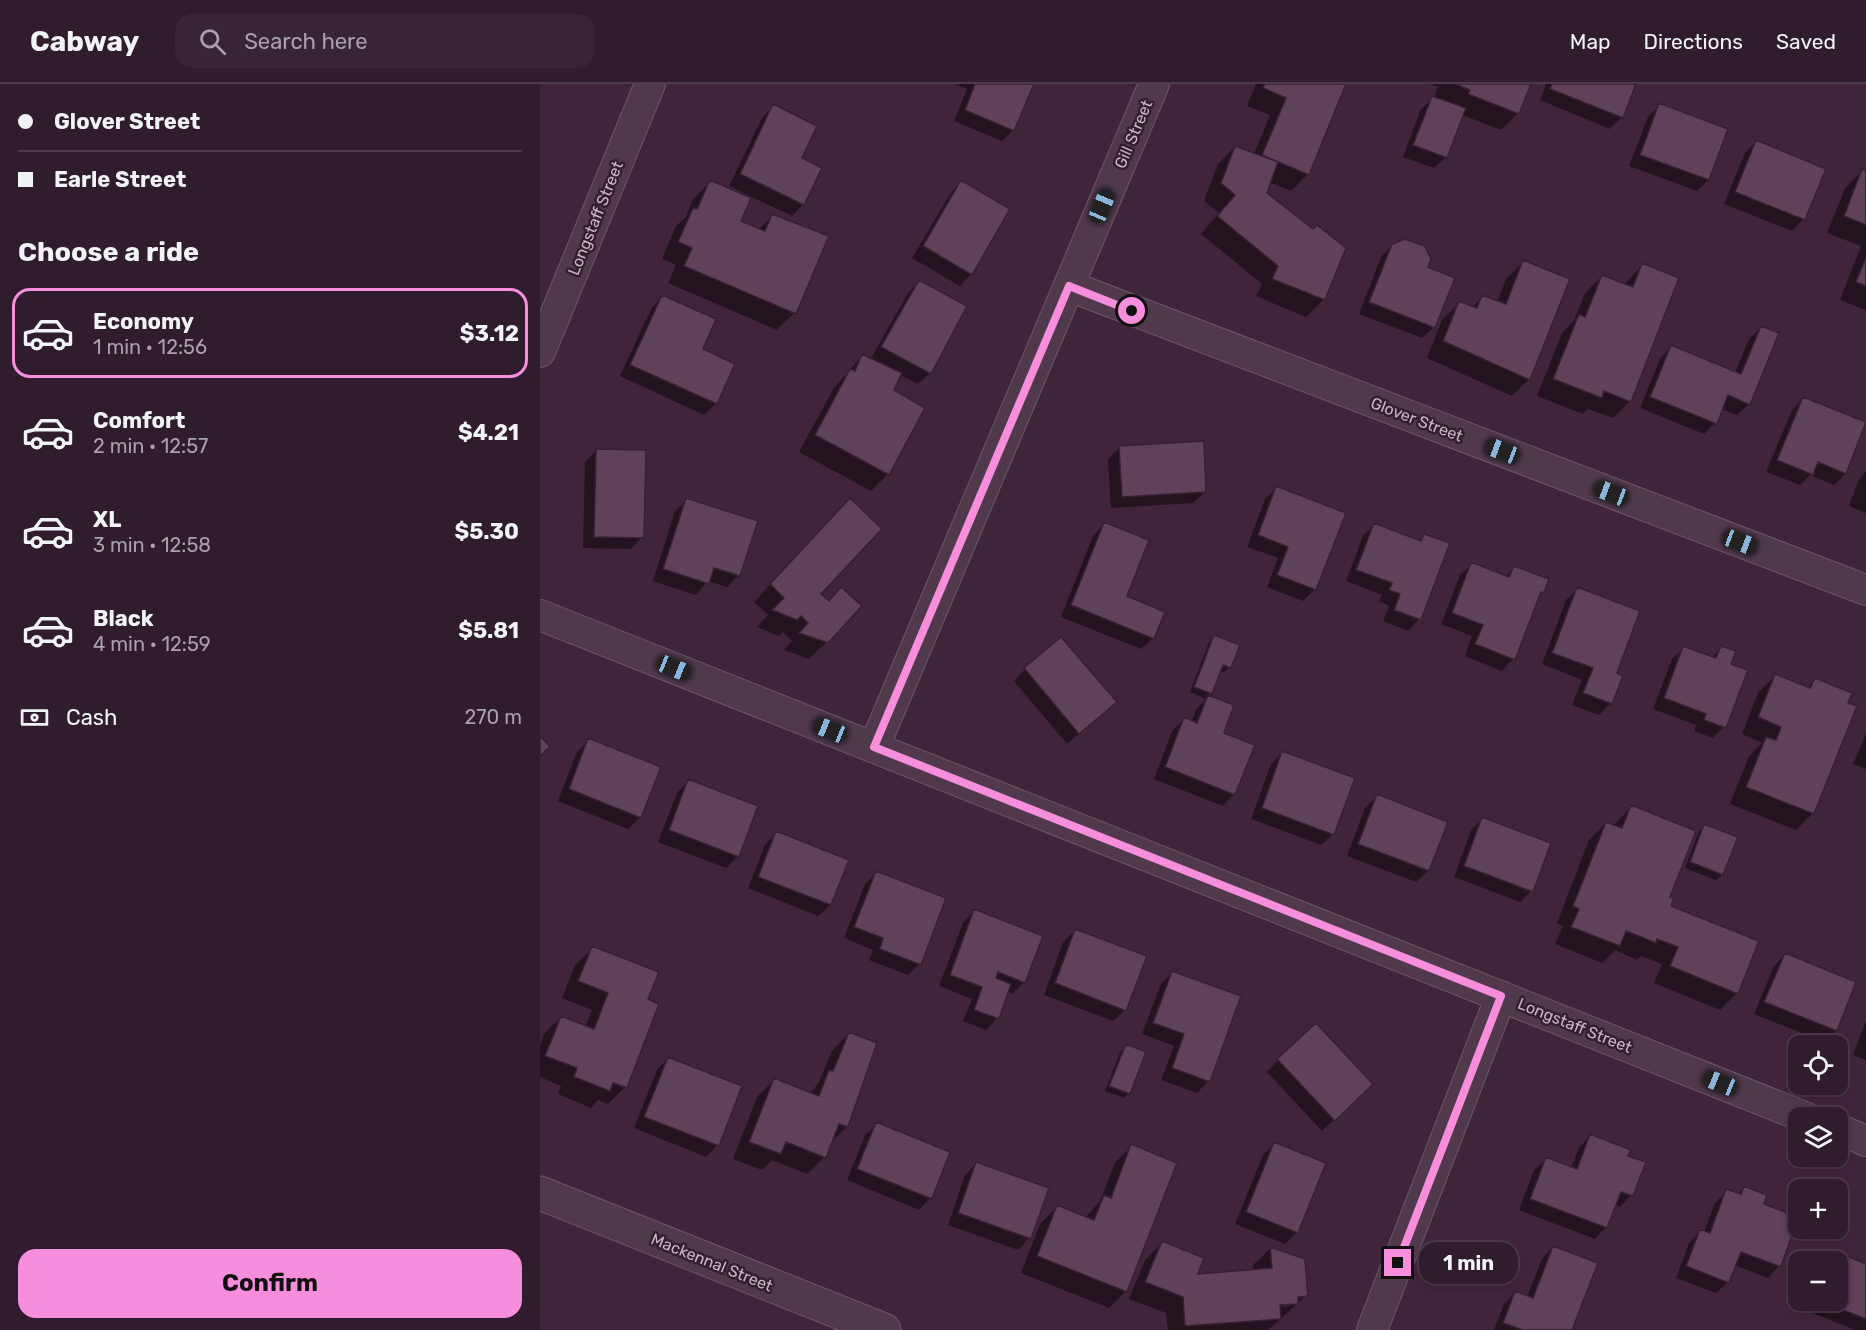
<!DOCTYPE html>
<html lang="en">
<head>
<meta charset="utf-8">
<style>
	:root { --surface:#301c2c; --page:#382534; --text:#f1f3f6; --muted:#a8a1a9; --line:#4b3a48; --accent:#f78edd }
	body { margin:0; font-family:Rubik,sans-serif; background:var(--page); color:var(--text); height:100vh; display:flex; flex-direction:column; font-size:22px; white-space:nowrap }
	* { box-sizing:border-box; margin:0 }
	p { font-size:20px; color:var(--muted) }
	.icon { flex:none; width:33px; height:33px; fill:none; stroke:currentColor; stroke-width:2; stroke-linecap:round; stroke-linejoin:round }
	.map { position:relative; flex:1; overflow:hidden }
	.panel { display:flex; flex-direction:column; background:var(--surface); width:540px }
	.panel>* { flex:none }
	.hud { display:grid; align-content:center; height:132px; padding:0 18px; background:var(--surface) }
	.controls { position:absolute; left:1248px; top:951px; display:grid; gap:12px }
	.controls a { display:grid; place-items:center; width:60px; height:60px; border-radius:12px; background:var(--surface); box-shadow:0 3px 9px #0003,0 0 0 2px var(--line); font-size:30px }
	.end { position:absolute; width:27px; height:27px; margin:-14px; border:8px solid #f78edd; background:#111; box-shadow:0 0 0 3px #111 }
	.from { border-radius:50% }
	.bubble { position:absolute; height:42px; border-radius:18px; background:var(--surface); box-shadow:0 3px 9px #0003,0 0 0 2px var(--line); font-size:20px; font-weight:700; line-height:42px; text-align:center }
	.car { position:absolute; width:18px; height:36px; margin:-18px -9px; border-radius:8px; box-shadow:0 0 4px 2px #0007; background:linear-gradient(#222 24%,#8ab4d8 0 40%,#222 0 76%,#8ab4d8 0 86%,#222 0) }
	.hud b { display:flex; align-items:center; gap:21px; height:57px; font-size:22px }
	.hud b+b { border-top:2px solid var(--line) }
	.hud i { width:15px; height:15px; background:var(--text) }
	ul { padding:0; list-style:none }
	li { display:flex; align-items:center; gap:18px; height:90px; margin:0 12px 9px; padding:0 6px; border:3px solid transparent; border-radius:18px }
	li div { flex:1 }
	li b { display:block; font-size:22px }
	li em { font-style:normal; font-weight:700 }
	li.active { border-color:var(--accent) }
	li>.icon { width:54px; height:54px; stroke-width:1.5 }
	h2 { padding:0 18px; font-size:27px; line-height:72px }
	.pay { display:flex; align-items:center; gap:15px; height:66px; padding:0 18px; font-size:22px }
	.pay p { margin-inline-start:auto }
	.primary-button { display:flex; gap:12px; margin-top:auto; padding:12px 18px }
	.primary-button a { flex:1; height:69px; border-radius:18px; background:var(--accent); color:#111; font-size:24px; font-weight:700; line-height:69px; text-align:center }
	header { display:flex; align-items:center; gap:36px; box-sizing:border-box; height:84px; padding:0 30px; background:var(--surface); border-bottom:2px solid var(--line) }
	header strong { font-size:28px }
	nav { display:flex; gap:33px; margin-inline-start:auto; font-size:21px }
	.search { width:420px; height:54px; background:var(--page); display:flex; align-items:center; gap:15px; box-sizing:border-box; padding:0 21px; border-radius:18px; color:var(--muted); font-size:22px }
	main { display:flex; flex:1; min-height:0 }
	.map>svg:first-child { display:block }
	.shadow { fill:#0007; fill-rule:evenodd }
	.building { fill:#5f4159; stroke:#372032; stroke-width:1.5 }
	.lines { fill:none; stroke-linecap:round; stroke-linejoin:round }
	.minor-casing { stroke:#6d5768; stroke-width:32 }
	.tertiary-casing { stroke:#6d5768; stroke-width:35 }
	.minor { stroke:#4f394b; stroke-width:30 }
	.tertiary { stroke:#4f394b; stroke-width:33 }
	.route { stroke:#f78edd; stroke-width:8 }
	.labels { text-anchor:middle; stroke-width:5; stroke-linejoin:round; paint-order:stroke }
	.street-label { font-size:16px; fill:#cab6c5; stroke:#351e30 }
</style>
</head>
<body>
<header>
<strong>Cabway</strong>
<div class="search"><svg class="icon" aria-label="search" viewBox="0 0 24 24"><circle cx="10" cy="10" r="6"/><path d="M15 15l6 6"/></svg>Search here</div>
<nav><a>Map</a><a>Directions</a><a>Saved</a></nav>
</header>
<main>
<section class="panel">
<div class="hud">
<b><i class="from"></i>Glover Street</b>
<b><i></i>Earle Street</b>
</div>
<h2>Choose a ride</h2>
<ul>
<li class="active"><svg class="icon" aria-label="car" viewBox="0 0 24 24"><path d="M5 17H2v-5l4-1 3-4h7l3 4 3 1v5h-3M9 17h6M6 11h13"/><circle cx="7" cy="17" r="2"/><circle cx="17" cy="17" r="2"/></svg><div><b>Economy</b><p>1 min · 12:56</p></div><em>$3.12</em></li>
<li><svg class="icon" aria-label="car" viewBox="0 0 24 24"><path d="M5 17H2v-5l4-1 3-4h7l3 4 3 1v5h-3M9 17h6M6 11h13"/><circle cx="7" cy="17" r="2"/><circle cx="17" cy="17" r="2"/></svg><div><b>Comfort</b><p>2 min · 12:57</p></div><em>$4.21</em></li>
<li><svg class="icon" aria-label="car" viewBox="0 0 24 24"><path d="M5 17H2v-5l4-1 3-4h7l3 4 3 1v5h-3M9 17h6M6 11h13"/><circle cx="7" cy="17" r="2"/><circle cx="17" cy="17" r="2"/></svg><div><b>XL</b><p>3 min · 12:58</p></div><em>$5.30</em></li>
<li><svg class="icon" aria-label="car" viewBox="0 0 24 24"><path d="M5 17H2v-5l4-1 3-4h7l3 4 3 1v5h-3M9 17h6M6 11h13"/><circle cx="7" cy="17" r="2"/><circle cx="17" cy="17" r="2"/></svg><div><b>Black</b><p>4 min · 12:59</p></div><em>$5.81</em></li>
</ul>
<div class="pay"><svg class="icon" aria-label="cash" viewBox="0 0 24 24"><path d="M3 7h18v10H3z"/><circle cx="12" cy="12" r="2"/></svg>Cash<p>270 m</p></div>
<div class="primary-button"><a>Confirm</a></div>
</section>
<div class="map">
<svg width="1326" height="1246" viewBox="0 0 1326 1246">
	<rect width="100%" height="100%" fill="#40253a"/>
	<path class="shadow" d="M 415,0 L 492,0 L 473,46 L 462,57 L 414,37 L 427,5 Z
		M 716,0 L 805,0 L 768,90 L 751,107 L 729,98 L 725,109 L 773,147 L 804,165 L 783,216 L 766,233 L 716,212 L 722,200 L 661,150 L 679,129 L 664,117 L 678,80 L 695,63 L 714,70 L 730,31 L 707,22 Z
		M 890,0 L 990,0 L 978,29 L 961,46 L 922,31 L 906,73 L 894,84 L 863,73 L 881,25 L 894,14 L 898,3 Z
		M 1006,0 L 1095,0 L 1082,33 L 1070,45 L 1000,16 Z
		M 1119,21 L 1168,96 L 1157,107 L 1089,82 L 1108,33 Z
		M 233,22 L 260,74 L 263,120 L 252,132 L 189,102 L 222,34 Z
		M 1216,58 L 1263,135 L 1252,147 L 1184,120 L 1205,69 Z
		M 1322,87 L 1326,88 L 1326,226 L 1300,216 L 1321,162 L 1287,149 L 1305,104 Z
		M 170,98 L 199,138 L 218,146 L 232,132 L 254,229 L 237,246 L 128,199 L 136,181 L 122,175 L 136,142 L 146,133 L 153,115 Z
		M 421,98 L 431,190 L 420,202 L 372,174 L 410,110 Z
		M 852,161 L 886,184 L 894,243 L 882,254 L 819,230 L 841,173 Z
		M 983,178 L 989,295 L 972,312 L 887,274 L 902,236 L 919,219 L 931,224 L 943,212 L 957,218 L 966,195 Z
		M 1102,181 L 1090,317 L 1073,334 L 1048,325 L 1043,330 L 997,312 L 1022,249 L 1034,237 L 1045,209 L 1062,192 L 1084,201 Z
		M 379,198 L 390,289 L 378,300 L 359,290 L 352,306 L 348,390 L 331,407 L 259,368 L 294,304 L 322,272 L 330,276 L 368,209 Z
		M 122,213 L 161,266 L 176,319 L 164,331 L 80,292 L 111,225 Z
		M 1221,244 L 1209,320 L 1197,331 L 1181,325 L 1175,339 L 1164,350 L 1100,324 L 1120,275 L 1131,263 L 1195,289 L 1209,255 Z
		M 1263,314 L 1305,390 L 1294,401 L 1270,391 L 1260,401 L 1226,388 L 1252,326 Z
		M 580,363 L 665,408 L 653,419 L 571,424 L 568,375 Z
		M 56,367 L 102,453 L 91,465 L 43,464 L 45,378 Z
		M 1326,388 L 1326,429 L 1309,422 L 1319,395 Z
		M 737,404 L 775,505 L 763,517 L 727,503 L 738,474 L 707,463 L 725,415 Z
		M 147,416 L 199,491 L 187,503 L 168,497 L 156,511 L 113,497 L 135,427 Z
		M 293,433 L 279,510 L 288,518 L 301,505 L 287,558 L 269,575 L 244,566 L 252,557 L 243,548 L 239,552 L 217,543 L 228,531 L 214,518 Z
		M 564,440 L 585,513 L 613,554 L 601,565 L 521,533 L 553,452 Z
		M 834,441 L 878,458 L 884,451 L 879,535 L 868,547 L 843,537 L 849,522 L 839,517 L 842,511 L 806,497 L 823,452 Z
		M 932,480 L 965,493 L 974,483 L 1003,508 L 998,513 L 973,575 L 962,587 L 925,572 L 932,552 L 901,540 L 920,491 Z
		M 1038,505 L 1071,619 L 1059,631 L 1032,621 L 1042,596 L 1002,580 L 1026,516 Z
		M 675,553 L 689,583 L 684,588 L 680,587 L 668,612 L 682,650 L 694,710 L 683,722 L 614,695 L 632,647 L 644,635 L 651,638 L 657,624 L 666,615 L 650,608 L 669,558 Z
		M 1144,564 L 1171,574 L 1182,564 L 1189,581 L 1184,643 L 1173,654 L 1154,647 L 1156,641 L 1113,625 L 1132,575 Z
		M 485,585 L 563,629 L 527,660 L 474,597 Z
		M 1235,592 L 1267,604 L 1275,596 L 1273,729 L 1256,746 L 1190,720 L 1209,672 L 1222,659 L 1202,650 L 1218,609 Z
		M 1326,650 L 1326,685 L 1313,680 Z
		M 49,656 L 100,733 L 88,745 L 18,717 L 37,668 Z
		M 743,668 L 793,750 L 781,761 L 711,735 L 731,680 Z
		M 148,697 L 198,772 L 186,784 L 118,758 L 137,709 Z
		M 837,712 L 888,787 L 876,798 L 807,772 L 825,724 Z
		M 1091,723 L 1130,823 L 1197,909 L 1180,926 L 1114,899 L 1122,880 L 1101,872 L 1097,876 L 1075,866 L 1062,879 L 1015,860 L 1023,842 L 1017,839 L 1049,756 L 1066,739 L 1073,742 Z
		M 942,735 L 991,807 L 980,818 L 914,793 L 931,746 Z
		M 1165,741 L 1196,754 L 1182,791 L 1176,796 L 1145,784 L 1159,747 Z
		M 237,749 L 307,777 L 290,821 L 278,832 L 208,804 L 225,761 Z
		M 337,788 L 379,880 L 368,891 L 329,876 L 333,866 L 304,854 L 325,800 Z
		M 434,827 L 484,898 L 472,910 L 467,907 L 457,934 L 446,946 L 423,937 L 432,915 L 399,902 L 423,839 Z
		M 535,847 L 585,926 L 573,937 L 504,911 L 523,858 Z
		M 53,864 L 106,916 L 85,1003 L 68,1020 L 58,1016 L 51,1024 L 18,1010 L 21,1002 L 0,993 L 0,962 L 4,950 L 21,933 L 45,943 L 52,926 L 22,914 L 35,881 Z
		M 1245,870 L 1314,898 L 1296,947 L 1284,958 L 1214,930 L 1234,882 Z
		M 632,889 L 668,997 L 657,1009 L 621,996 L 634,962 L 602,950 L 621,900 Z
		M 1326,936 L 1326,976 L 1313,971 Z
		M 309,949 L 307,1043 L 289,1060 L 284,1073 L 267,1090 L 232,1076 L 222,1086 L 193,1075 L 217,1013 L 234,996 L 270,1010 L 279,998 L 292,967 Z
		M 586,962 L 589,1009 L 584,1014 L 565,1007 L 580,968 Z
		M 128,974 L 177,1061 L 166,1073 L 94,1044 L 117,986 Z
		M 738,976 L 820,1011 L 782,1047 L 727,988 Z
		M 337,1040 L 390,1114 L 379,1126 L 307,1096 L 325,1051 Z
		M 1050,1052 L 1086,1073 L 1091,1111 L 1080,1123 L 1075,1121 L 1066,1143 L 1055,1155 L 979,1126 L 994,1086 L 1006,1075 L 1031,1084 L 1039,1064 Z
		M 734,1060 L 757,1148 L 745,1160 L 695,1140 L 723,1071 Z
		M 592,1062 L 586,1207 L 569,1224 L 481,1189 L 500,1140 L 517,1123 L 545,1134 L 560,1117 L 575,1079 Z
		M 436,1080 L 507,1105 L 489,1154 L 478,1166 L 408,1141 L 425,1091 Z
		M 1204,1104 L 1222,1121 L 1258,1135 L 1239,1182 L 1228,1194 L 1194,1181 L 1188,1198 L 1176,1209 L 1136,1194 L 1149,1159 L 1160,1147 L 1164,1148 L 1175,1119 L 1187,1107 L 1197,1111 Z
		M 622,1159 L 656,1191 L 714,1187 L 713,1181 L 730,1165 L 764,1177 L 767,1211 L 728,1246 L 628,1246 L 626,1229 L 589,1215 L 605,1176 ZM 751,1219 L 751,1222 L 733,1223 L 732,1220 Z
		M 1013,1163 L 1031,1246 L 954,1246 L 964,1220 L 975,1209 L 987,1213 L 1002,1175 Z
		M 1299,1171 L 1326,1182 L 1326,1246 L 1315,1246 L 1270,1228 L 1274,1216 L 1298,1216 L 1298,1178 L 1293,1178 Z"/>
	<path class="building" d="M 435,0 L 494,0 L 474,47 L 425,26 Z
		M 725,0 L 806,0 L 769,91 L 722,71 L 746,14 L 723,4 Z
		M 915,0 L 991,0 L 979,30 L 928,10 L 930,6 Z
		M 1012,0 L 1096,0 L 1083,34 L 1010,5 Z
		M 892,12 L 926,24 L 907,74 L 873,61 Z
		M 1119,19 L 1188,45 L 1169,96 L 1100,71 Z
		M 233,20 L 277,42 L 262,74 L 282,84 L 264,121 L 200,90 Z
		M 1216,56 L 1286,85 L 1265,136 L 1195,108 Z
		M 695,62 L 738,78 L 727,109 L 773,145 L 777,141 L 806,164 L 785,216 L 732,195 L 738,182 L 677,132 L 695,111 L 681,99 Z
		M 1322,85 L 1326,87 L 1326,141 L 1304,132 Z
		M 170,96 L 211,114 L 201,137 L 225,147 L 232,130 L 289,152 L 256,230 L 144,182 L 152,164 L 138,158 L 153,124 L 157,125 Z
		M 421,96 L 470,125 L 432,191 L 383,162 Z
		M 865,155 L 885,162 L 891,175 L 888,183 L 915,194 L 895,244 L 829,218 L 852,160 Z
		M 1326,173 L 1326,202 L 1316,198 Z
		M 983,176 L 1030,195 L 990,296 L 903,257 L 919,217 L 937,224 L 942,211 L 966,220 Z
		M 1102,179 L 1139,194 L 1091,318 L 1064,307 L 1062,314 L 1013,295 L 1039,230 L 1045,233 L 1062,191 L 1093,203 Z
		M 379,196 L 427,222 L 391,290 L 341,263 Z
		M 122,211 L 176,235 L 163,265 L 195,280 L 177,320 L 90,281 Z
		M 1221,242 L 1239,249 L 1210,321 L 1188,311 L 1177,340 L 1110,313 L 1131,261 L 1201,290 Z
		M 322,270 L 362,289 L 354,306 L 385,324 L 349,391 L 275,351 L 310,285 L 315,287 Z
		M 1263,313 L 1326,338 L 1306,390 L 1278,378 L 1273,391 L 1237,376 Z
		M 664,357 L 666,408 L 582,413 L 579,362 Z
		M 56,365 L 106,366 L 104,454 L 54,453 Z
		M 736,402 L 806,429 L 776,506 L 737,491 L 748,463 L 718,451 Z
		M 146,414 L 218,437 L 200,492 L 174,484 L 169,500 L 123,485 Z
		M 310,414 L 342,445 L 281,510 L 289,517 L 301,503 L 322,522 L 288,559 L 259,549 L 268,539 L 261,532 L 257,536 L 232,526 L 244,514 L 230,500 Z
		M 564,438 L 609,456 L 587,512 L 625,528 L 614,555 L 531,521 Z
		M 834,439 L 881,457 L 884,450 L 910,459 L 881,536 L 854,526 L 860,510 L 849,506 L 852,499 L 816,486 Z
		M 931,478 L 969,493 L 974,482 L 1009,495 L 1004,509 L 1001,508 L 975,576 L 935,560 L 943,541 L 912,529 Z
		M 1037,503 L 1100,527 L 1077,589 L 1083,592 L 1072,620 L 1043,609 L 1053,584 L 1012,569 Z
		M 674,551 L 700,561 L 691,584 L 683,581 L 672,610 L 654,603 Z
		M 521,553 L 577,618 L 539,650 L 484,584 Z
		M 1143,562 L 1176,574 L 1181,562 L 1196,567 L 1191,580 L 1208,586 L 1186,644 L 1164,636 L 1166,630 L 1124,614 Z
		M 1235,590 L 1270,604 L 1275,594 L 1312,609 L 1308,619 L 1317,622 L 1274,730 L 1206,703 L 1226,653 L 1236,656 L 1241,643 L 1218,633 Z
		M 668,611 L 694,621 L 684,649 L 715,661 L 695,711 L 625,683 L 644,633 L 657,639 Z
		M 0,652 L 10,663 L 0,672 Z
		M 48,654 L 121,683 L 101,734 L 29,705 Z
		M 742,667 L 815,694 L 794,751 L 722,724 Z
		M 148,695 L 218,722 L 199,773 L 129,746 Z
		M 837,710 L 908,738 L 889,787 L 818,760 Z
		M 1091,721 L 1156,747 L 1130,813 L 1134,814 L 1131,822 L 1219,857 L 1198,910 L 1130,882 L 1138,863 L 1117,855 L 1116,859 L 1086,847 L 1080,862 L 1031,843 L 1039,825 L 1033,822 L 1066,738 L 1082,744 Z
		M 942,733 L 1011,759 L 993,808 L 924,782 Z
		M 1164,740 L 1198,753 L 1183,791 L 1150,778 Z
		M 236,747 L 309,776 L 291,821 L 218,793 Z
		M 336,787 L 406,814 L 381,881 L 340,865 L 343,854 L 314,843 Z
		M 434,825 L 503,852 L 485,899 L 458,888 L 456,894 L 471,900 L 459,935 L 434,926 L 442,903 L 410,891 Z
		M 535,845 L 607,872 L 586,927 L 515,899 Z
		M 52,862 L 119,888 L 108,915 L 119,920 L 87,1004 L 73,999 L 70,1007 L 34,993 L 37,984 L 5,972 L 21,932 L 54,945 L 68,909 L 38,897 Z
		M 1245,869 L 1316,898 L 1297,947 L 1224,918 Z
		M 632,887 L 701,912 L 670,998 L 632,984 L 644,950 L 613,939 Z
		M 776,939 L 833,1000 L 795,1037 L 737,975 Z
		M 309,948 L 337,959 L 308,1043 L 299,1040 L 286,1074 L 246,1058 L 241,1070 L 209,1058 L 234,994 L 279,1012 L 289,986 L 293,987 Z
		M 586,960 L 606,968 L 590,1010 L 569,1002 Z
		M 128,973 L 202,1002 L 179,1062 L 104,1033 Z
		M 336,1038 L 410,1068 L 392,1115 L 317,1085 Z
		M 1050,1050 L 1091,1066 L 1088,1072 L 1106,1078 L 1093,1112 L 1081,1108 L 1067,1144 L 990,1115 L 1006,1073 L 1037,1085 Z
		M 734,1058 L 786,1079 L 758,1149 L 706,1128 Z
		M 591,1060 L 637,1079 L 587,1208 L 497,1172 L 517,1121 L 554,1136 L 564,1111 L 571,1114 Z
		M 436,1078 L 509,1104 L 491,1155 L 418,1129 Z
		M 1204,1102 L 1227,1111 L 1224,1120 L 1258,1133 L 1241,1183 L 1201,1168 L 1189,1199 L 1146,1182 L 1160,1145 L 1170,1149 L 1186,1105 L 1201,1110 Z
		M 622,1157 L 664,1174 L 658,1190 L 732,1184 L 730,1163 L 765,1175 L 768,1212 L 758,1213 L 758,1220 L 740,1221 L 741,1235 L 645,1242 L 643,1213 L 605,1198 Z
		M 1013,1162 L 1058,1179 L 1032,1246 L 983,1246 L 963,1239 L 975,1207 L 993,1214 Z
		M 1299,1169 L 1326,1180 L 1326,1235 L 1280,1217 L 1298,1216 L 1296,1178 Z"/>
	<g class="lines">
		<defs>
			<path id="minor" d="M 529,202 L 1326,506
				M 0,268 L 110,0
				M 0,531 L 1267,1034
				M 334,663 L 614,0
				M 1298,1045 L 1326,1057
				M 832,1246 L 961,912"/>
			<path id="tertiary" d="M 0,1109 L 344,1246"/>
		</defs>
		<use href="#minor" class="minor-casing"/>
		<use href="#tertiary" class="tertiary-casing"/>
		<use href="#minor" class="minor"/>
		<use href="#tertiary" class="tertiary"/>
	</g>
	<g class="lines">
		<path class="route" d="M 592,227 L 529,202 L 334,663 L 961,912 L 858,1179"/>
	</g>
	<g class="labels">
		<g class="street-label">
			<text transform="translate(593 50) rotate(-67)" y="6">Gill Street</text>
			<text transform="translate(55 134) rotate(-68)" y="6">Longstaff Street</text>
			<text transform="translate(877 335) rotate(21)" y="6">Glover Street</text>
			<text transform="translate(1035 941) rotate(22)" y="6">Longstaff Street</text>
			<text transform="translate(172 1178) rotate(22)" y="6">Mackennal Street</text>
		</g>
	</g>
</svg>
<div class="controls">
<a><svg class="icon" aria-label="locate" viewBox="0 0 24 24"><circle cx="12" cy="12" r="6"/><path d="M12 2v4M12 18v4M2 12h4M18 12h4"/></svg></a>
<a><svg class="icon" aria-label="layers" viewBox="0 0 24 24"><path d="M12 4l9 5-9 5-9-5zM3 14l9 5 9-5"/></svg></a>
<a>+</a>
<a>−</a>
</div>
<i class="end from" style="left:592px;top:227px"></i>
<i class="end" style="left:858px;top:1179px"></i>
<div class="bubble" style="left:879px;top:1158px;width:99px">1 min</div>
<i class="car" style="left:562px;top:122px;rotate:23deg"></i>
<i class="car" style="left:962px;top:367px;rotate:291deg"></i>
<i class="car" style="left:1071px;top:409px;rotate:291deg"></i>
<i class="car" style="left:1200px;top:458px;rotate:111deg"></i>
<i class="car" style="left:134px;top:584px;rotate:112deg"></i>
<i class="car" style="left:290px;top:646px;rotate:292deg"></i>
<i class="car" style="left:1180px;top:999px;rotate:292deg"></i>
</div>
</main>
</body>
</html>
